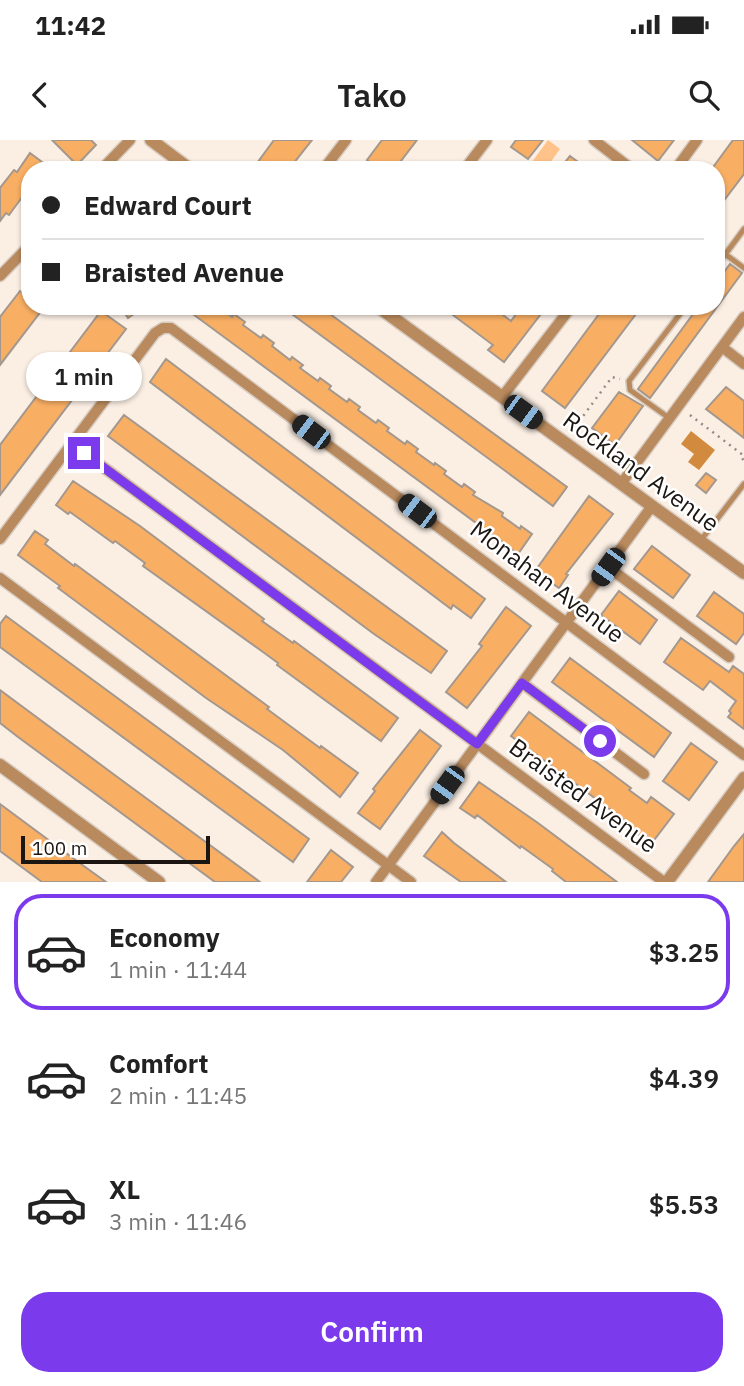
<!DOCTYPE html>
<html lang="en">
<head>
<meta charset="utf-8">
<style>
	:root { --surface:#fff; --page:#f6f6f6; --text:#222; --muted:#767676; --line:#e0e0e0; --accent:#7c3aed }
	body { margin:0; font-family:"IBM Plex Sans",sans-serif; background:var(--page); color:var(--text); height:100vh; display:flex; flex-direction:column; font-size:26px; white-space:nowrap }
	* { box-sizing:border-box; margin:0 }
	p { font-size:23px; color:var(--muted) }
	.icon { flex:none; width:38px; height:38px; fill:none; stroke:currentColor; stroke-width:2; stroke-linecap:round; stroke-linejoin:round }
	.map { position:relative; height:742px; overflow:hidden }
	.drawer { display:flex; flex-direction:column; background:var(--surface); flex:1 }
	.drawer>* { flex:none }
	.guide { position:absolute; left:21px; top:21px; width:704px; height:154px; border-radius:28px; box-shadow:0 2px 5px #0004; display:grid; align-content:center; height:154px; padding:0 21px; background:var(--surface) }
	.scale { position:absolute; left:21px; bottom:18px; width:189px; box-sizing:border-box; padding-left:7px; border:4px solid #1b1612; border-top:0; font-size:19px; line-height:24px; white-space:nowrap; color:#1b1612; -webkit-text-stroke:5px #fff; paint-order:stroke }
	.end { position:absolute; width:32px; height:32px; margin:-16px; border:9px solid #7c3aed; background:#fff; box-shadow:0 0 0 4px #fff }
	.from { border-radius:50% }
	.bubble { position:absolute; height:49px; border-radius:24px; background:var(--surface); box-shadow:0 2px 5px #0004; font-size:23px; font-weight:600; line-height:49px; text-align:center }
	.car { position:absolute; width:21px; height:42px; margin:-21px -10px; border-radius:9px; box-shadow:0 0 5px 2px #0007; background:linear-gradient(#222 24%,#8ab4d8 0 40%,#222 0 76%,#8ab4d8 0 86%,#222 0) }
	.guide b { display:flex; align-items:center; gap:24px; height:66px; font-size:26px }
	.guide b+b { border-top:2px solid var(--line) }
	.guide i { width:18px; height:18px; background:var(--text) }
	ul { padding:12px 0 0; list-style:none }
	li { display:flex; align-items:center; gap:21px; height:116px; margin:0 14px 10px; padding:0 7px; border:4px solid transparent; border-radius:28px }
	li div { flex:1 }
	li b { display:block; font-size:26px }
	li em { font-style:normal; font-weight:600 }
	li.active { border-color:var(--accent) }
	li>.icon { width:63px; height:63px; stroke-width:1.5 }
	.primary-button { display:flex; gap:14px; margin-top:auto; padding:14px 21px }
	.primary-button a { flex:1; height:80px; border-radius:28px; background:var(--accent); color:#fff; font-size:28px; font-weight:600; line-height:80px; text-align:center }
	.status { display:flex; justify-content:space-between; align-items:center; height:49px; padding:0 35px; background:var(--surface); direction:ltr }
	.status svg { height:19px; fill:currentColor }
	header { display:flex; justify-content:space-between; align-items:center; height:91px; padding:0 21px; background:var(--surface); font-size:32px; font-weight:600 }
	.map>svg:first-child { display:block }
	.green { fill:#ffc38a }
	.water { fill:#d28b3e }
	.building { fill:#f8ae63; stroke:#a4988e; stroke-width:2 }
	.lines { fill:none; stroke-linecap:round; stroke-linejoin:round }
	.service-casing { stroke:#d7ccc2; stroke-width:8 }
	.minor-casing { stroke:#d7ccc2; stroke-width:13 }
	.tertiary-casing { stroke:#d7ccc2; stroke-width:15 }
	.path { stroke:#948b84; stroke-width:2.5; stroke-dasharray:2 5; stroke-linecap:butt }
	.service { stroke:#b98a5d; stroke-width:5 }
	.minor { stroke:#b98a5d; stroke-width:10 }
	.tertiary { stroke:#b98a5d; stroke-width:12 }
	.route { stroke:#7c3aed; stroke-width:9 }
	.labels { text-anchor:middle; stroke-width:5; stroke-linejoin:round; paint-order:stroke }
	.street-label { font-size:24px; fill:#1b1612; stroke:#fff }
</style>
</head>
<body>
<div class="status"><b>11:42</b><svg viewBox="0 0 49 12"><path d="M0 12V9h3v3zM5 12V6h3v6zM10 12V3h3v9zM15 12V0h3v12zM26 1h20v11H26zM47 4h2v5h-2z"/></svg></div>
<header><svg class="icon" aria-label="back" viewBox="0 0 24 24"><path d="M15 5l-7 7 7 7"/></svg>Tako<svg class="icon" aria-label="search" viewBox="0 0 24 24"><circle cx="10" cy="10" r="6"/><path d="M15 15l6 6"/></svg></header>
<div class="map">
<svg width="744" height="742" viewBox="0 0 744 742">
	<rect width="100%" height="100%" fill="#fbefe4"/>
	<path class="green" d="M 548,0 L 560,9 L 545,30 L 526,30 Z"/>
	<path class="water" d="M 691,291 L 715,310 L 699,330 L 688,322 L 694,314 L 681,304 Z"/>
	<path class="building" d="M 52,0 L 91,0 L 96,5 L 77,25 Z
		M 274,0 L 312,0 L 289,29 L 281,23 L 276,30 L 252,30 Z
		M 382,0 L 417,0 L 394,30 L 380,30 L 367,20 Z
		M 516,0 L 543,0 L 528,19 L 511,7 Z
		M 632,0 L 674,0 L 658,21 Z
		M 733,0 L 744,0 L 744,34 L 716,71 L 716,30 L 711,30 Z
		M 30,13 L 53,30 L 30,30 L 30,53 L 26,58 L 23,56 L 9,75 L 6,73 L 0,81 L 0,48 L 14,30 L 17,32 Z
		M 570,16 L 589,30 L 559,30 Z
		M 730,124 L 742,133 L 650,258 L 638,249 L 699,166 L 716,166 L 716,143 Z
		M 30,144 L 30,166 L 45,166 L 0,225 L 0,177 L 20,151 L 23,153 Z
		M 120,166 L 145,166 L 128,178 Z
		M 182,166 L 218,166 L 232,177 L 234,174 L 245,182 L 243,185 L 261,198 L 263,195 L 274,203 L 272,206 L 290,220 L 292,217 L 303,225 L 300,228 L 318,241 L 320,238 L 331,246 L 329,249 L 347,262 L 349,259 L 360,267 L 358,270 L 376,283 L 378,280 L 389,288 L 387,291 L 405,304 L 407,301 L 418,309 L 416,312 L 434,325 L 435,323 L 446,331 L 444,334 L 462,347 L 464,344 L 475,352 L 473,355 L 503,373 L 502,376 L 520,389 L 521,386 L 532,394 L 518,414 Z
		M 281,166 L 319,166 L 567,347 L 553,366 Z
		M 441,166 L 491,166 L 511,181 L 522,166 L 538,166 L 544,170 L 504,222 L 488,210 L 493,205 Z
		M 605,166 L 642,166 L 565,268 L 542,251 Z
		M 101,171 L 126,189 L 0,355 L 0,305 Z
		M 166,219 L 485,459 L 471,478 L 453,465 L 451,469 L 150,242 Z
		M 726,247 L 744,261 L 744,298 L 706,269 Z
		M 619,252 L 643,266 L 615,305 L 592,288 Z
		M 124,275 L 447,511 L 431,533 L 374,494 L 108,296 Z
		M 706,333 L 716,340 L 706,353 L 696,345 Z
		M 73,341 L 140,386 L 264,479 L 262,481 L 293,503 L 294,501 L 398,578 L 381,601 L 277,525 L 278,523 L 263,512 L 143,426 L 145,423 L 115,401 L 113,403 L 70,372 L 68,374 L 56,365 Z
		M 589,356 L 613,374 L 566,434 L 568,435 L 559,448 L 535,431 Z
		M 35,391 L 48,400 L 45,404 L 74,426 L 75,424 L 90,435 L 269,567 L 267,569 L 320,608 L 321,606 L 358,633 L 340,657 L 283,610 L 206,558 L 58,448 L 60,446 L 18,415 Z
		M 652,406 L 690,435 L 673,458 L 634,429 Z
		M 619,451 L 657,480 L 640,504 L 601,475 Z
		M 714,452 L 744,474 L 744,493 L 736,504 L 697,476 Z
		M 506,467 L 531,486 L 467,568 L 446,552 L 482,506 L 479,504 Z
		M 6,476 L 309,699 L 293,722 L 0,507 L 0,484 Z
		M 681,498 L 729,532 L 733,526 L 744,534 L 744,589 L 728,577 L 731,573 L 729,571 L 736,561 L 710,541 L 703,550 L 664,522 Z
		M 570,518 L 671,593 L 654,617 L 552,542 Z
		M 0,550 L 116,636 L 260,742 L 215,742 L 18,597 L 0,583 Z
		M 529,572 L 631,648 L 629,650 L 647,663 L 651,657 L 674,674 L 651,704 L 625,684 L 627,682 L 511,596 Z
		M 420,590 L 441,606 L 380,689 L 358,673 L 375,651 L 373,649 Z
		M 691,603 L 717,622 L 689,660 L 663,641 Z
		M 479,642 L 538,683 L 617,742 L 566,742 L 552,731 L 553,729 L 521,706 L 520,708 L 477,675 L 475,678 L 460,668 Z
		M 0,664 L 81,724 L 106,742 L 42,742 L 0,711 Z
		M 442,692 L 454,703 L 506,742 L 461,742 L 424,716 Z
		M 744,694 L 744,742 L 708,742 L 734,706 Z
		M 331,710 L 353,727 L 341,742 L 307,742 Z"/>
	<g class="lines">
		<defs>
			<path id="service" d="M 725,114 L 744,128
				M 716,127 L 744,89
				M 669,278 L 630,250 L 629,241 L 686,166
				M 701,400 L 744,344"/>
			<path id="minor" d="M 594,0 L 633,30
				M 101,30 L 130,0
				M 323,30 L 346,0
				M 464,30 L 487,0
				M 675,30 L 697,0
				M 0,136 L 30,105
				M 722,207 L 744,224
				M 502,257 L 572,166
				M 72,304 L 664,742
				M 621,344 L 744,177
				M 0,399 L 155,193 L 163,188 L 171,188 L 744,615
				M 608,427 L 729,517
				M 0,438 L 411,742
				M 522,543 L 644,634
				M 376,742 L 652,366"/>
			<path id="tertiary" d="M 151,0 L 191,30
				M 377,166 L 744,433
				M 0,625 L 159,742
				M 667,742 L 744,638"/>
		</defs>
		<use href="#service" class="service-casing"/>
		<use href="#minor" class="minor-casing"/>
		<use href="#tertiary" class="tertiary-casing"/>
		<path class="path" d="M 690,275 L 743,315 L 742,318 L 744,321
			M 575,287 L 612,237 L 620,239"/>
		<use href="#service" class="service"/>
		<use href="#minor" class="minor"/>
		<use href="#tertiary" class="tertiary"/>
	</g>
	<g class="lines">
		<path class="route" d="M 84,313 L 477,604 L 522,543 L 600,601"/>
	</g>
	<g class="labels">
		<g class="street-label">
			<text transform="translate(641 332) rotate(36)" y="8">Rockland Avenue</text>
			<text transform="translate(547 442) rotate(37)" y="8">Monahan Avenue</text>
			<text transform="translate(583 656) rotate(36)" y="8">Braisted Avenue</text>
		</g>
	</g>
</svg>
<div class="scale">100 m</div>
<i class="end from" style="left:600px;top:601px"></i>
<i class="end" style="left:84px;top:313px"></i>
<div class="bubble" style="left:26px;top:212px;width:116px">1 min</div>
<i class="car" style="left:523px;top:272px;rotate:126deg"></i>
<i class="car" style="left:311px;top:292px;rotate:307deg"></i>
<i class="car" style="left:417px;top:371px;rotate:307deg"></i>
<i class="car" style="left:608px;top:427px;rotate:216deg"></i>
<i class="car" style="left:447px;top:645px;rotate:216deg"></i>
<div class="guide">
<b><i class="from"></i>Edward Court</b>
<b><i></i>Braisted Avenue</b>
</div>
</div>
<section class="drawer">
<ul>
<li class="active"><svg class="icon" aria-label="car" viewBox="0 0 24 24"><path d="M5 17H2v-5l4-1 3-4h7l3 4 3 1v5h-3M9 17h6M6 11h13"/><circle cx="7" cy="17" r="2"/><circle cx="17" cy="17" r="2"/></svg><div><b>Economy</b><p>1 min · 11:44</p></div><em>$3.25</em></li>
<li><svg class="icon" aria-label="car" viewBox="0 0 24 24"><path d="M5 17H2v-5l4-1 3-4h7l3 4 3 1v5h-3M9 17h6M6 11h13"/><circle cx="7" cy="17" r="2"/><circle cx="17" cy="17" r="2"/></svg><div><b>Comfort</b><p>2 min · 11:45</p></div><em>$4.39</em></li>
<li><svg class="icon" aria-label="car" viewBox="0 0 24 24"><path d="M5 17H2v-5l4-1 3-4h7l3 4 3 1v5h-3M9 17h6M6 11h13"/><circle cx="7" cy="17" r="2"/><circle cx="17" cy="17" r="2"/></svg><div><b>XL</b><p>3 min · 11:46</p></div><em>$5.53</em></li>
</ul>
<div class="primary-button"><a>Confirm</a></div>
</section>
</body>
</html>
